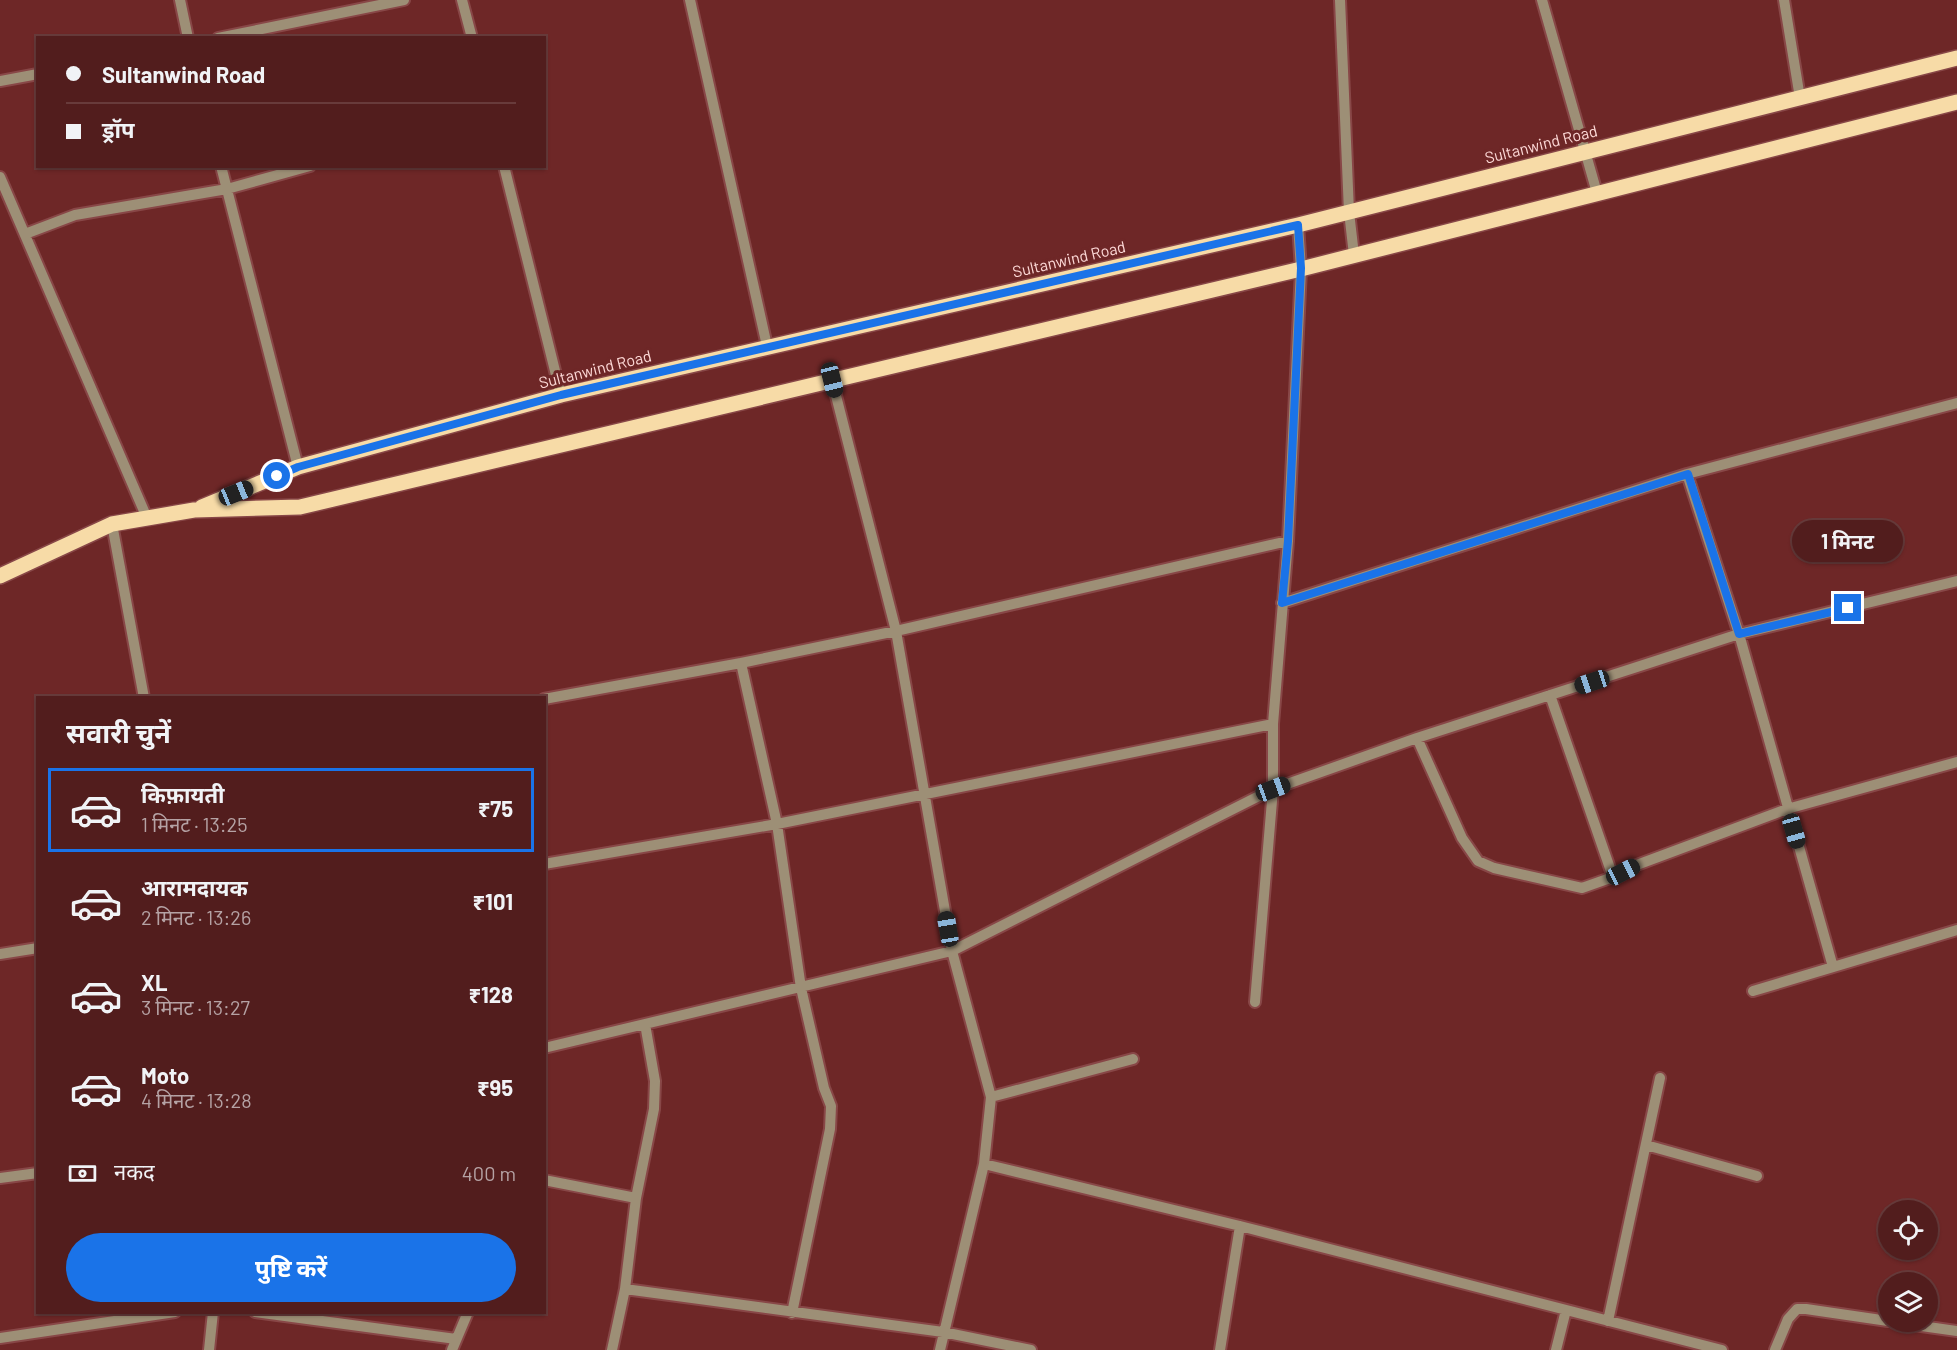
<!DOCTYPE html>
<html lang="hi">
<head>
<meta charset="utf-8">
<style>
	:root { --surface:#521d1d; --page:#5c2a2a; --text:#f1f3f6; --muted:#b5a2a4; --line:#683b3b; --accent:#1a73e8 }
	body { margin:0; font-family:Barlow,"Noto Sans Devanagari",sans-serif; background:var(--page); color:var(--text); height:100vh; display:flex; flex-direction:column; font-size:22px; white-space:nowrap }
	* { box-sizing:border-box; margin:0 }
	p { font-size:20px; color:var(--muted) }
	.icon { flex:none; width:33px; height:33px; fill:none; stroke:currentColor; stroke-width:2; stroke-linecap:round; stroke-linejoin:round }
	.map { position:relative; flex:1; overflow:hidden }
	.panel { position:absolute; left:36px; top:696px; width:510px; height:618px; display:flex; flex-direction:column; background:var(--surface); border-radius:0px; box-shadow:0 2px 4px #0004,0 0 0 2px var(--line) }
	.panel>* { flex:none }
	.guide { position:absolute; left:36px; top:36px; width:510px; height:132px; border-radius:0px; box-shadow:0 2px 4px #0004,0 0 0 2px var(--line); display:grid; align-content:center; height:132px; padding:0 30px; background:var(--surface) }
	.controls { position:absolute; left:1878px; top:1200px; display:grid; gap:12px }
	.controls a { display:grid; place-items:center; width:60px; height:60px; border-radius:50%; background:var(--surface); box-shadow:0 2px 4px #0004,0 0 0 2px var(--line); font-size:30px }
	.end { position:absolute; width:27px; height:27px; margin:-14px; border:8px solid #1a73e8; background:#fff; box-shadow:0 0 0 3px #fff }
	.from { border-radius:50% }
	.bubble { position:absolute; height:42px; border-radius:21px; background:var(--surface); box-shadow:0 2px 4px #0004,0 0 0 2px var(--line); font-size:20px; font-weight:700; line-height:42px; text-align:center }
	.car { position:absolute; width:18px; height:36px; margin:-18px -9px; border-radius:8px; box-shadow:0 0 4px 2px #0007; background:linear-gradient(#222 24%,#8ab4d8 0 40%,#222 0 76%,#8ab4d8 0 86%,#222 0) }
	.guide b { display:flex; align-items:center; gap:21px; height:57px; font-size:22px }
	.guide b+b { border-top:2px solid var(--line) }
	.guide i { width:15px; height:15px; background:var(--text) }
	ul { padding:0; list-style:none }
	li { display:flex; align-items:center; gap:18px; height:84px; margin:0 12px 9px; padding:0 18px; border:3px solid transparent; border-radius:0px }
	li div { flex:1 }
	li b { display:block; font-size:22px }
	li em { font-style:normal; font-weight:700 }
	li.active { border-color:var(--accent) }
	li>.icon { width:54px; height:54px; stroke-width:1.5 }
	h2 { padding:0 30px; font-size:27px; line-height:72px }
	.pay { display:flex; align-items:center; gap:15px; height:66px; padding:0 30px; font-size:22px }
	.pay p { margin-inline-start:auto }
	.primary-button { display:flex; gap:12px; margin-top:auto; padding:12px 30px }
	.primary-button a { flex:1; height:69px; border-radius:36px; background:var(--accent); color:#fff; font-size:24px; font-weight:700; line-height:69px; text-align:center }
	.map>svg:first-child { display:block }
	.lines { fill:none; stroke-linecap:round; stroke-linejoin:round }
	.minor-casing { stroke:#884747; stroke-width:14 }
	.major-casing { stroke:#884747; stroke-width:18 }
	.minor { stroke:#9d8f76; stroke-width:10 }
	.major { stroke:#f7dba7; stroke-width:15 }
	.route { stroke:#1a73e8; stroke-width:8 }
	.labels { text-anchor:middle; stroke-width:6; stroke-linejoin:round; paint-order:stroke }
	.street-label { font-size:16px; fill:#fdd9d7; stroke:#6e2727 }
</style>
</head>
<body>
<div class="map">
<svg width="1957" height="1350" viewBox="0 0 1957 1350">
	<rect width="100%" height="100%" fill="#6e2727"/>
	<g class="lines">
		<defs>
			<path id="minor" d="M 180,0 L 188,38
				M 462,0 L 472,38
				M 690,0 L 767,346
				M 1340,0 L 1349,212 L 1354,255
				M 1542,0 L 1597,193
				M 1784,0 L 1800,98
				M 218,38 L 404,0
				M 0,81 L 38,74
				M 221,166 L 298,467
				M 504,166 L 561,395
				M 0,177 L 147,518
				M 25,234 L 75,215 L 227,189 L 310,166
				M 1687,474 L 1739,634 L 1833,967
				M 112,524 L 144,698
				M 1282,603 L 1687,474 L 1957,403
				M 741,663 L 777,824 L 801,988 L 824,1088 L 831,1106 L 830,1129 L 792,1313
				M 1550,695 L 1613,877
				M 544,699 L 741,663 L 896,631 L 1288,541
				M 1417,738 L 1462,838 L 1478,861 L 1494,868 L 1582,888 L 1613,877 L 1634,866 L 1787,809 L 1957,762
				M 544,864 L 777,824 L 1273,724
				M 0,954 L 38,948
				M 1753,991 L 1957,930
				M 1255,1002 L 1273,789 L 1273,724 L 1288,541 L 1301,269 L 1298,225
				M 544,1048 L 952,951 L 896,631 L 832,380
				M 991,1097 L 1133,1059
				M 1646,1145 L 1757,1176
				M 984,1164 L 1240,1226 L 1722,1350
				M 0,1178 L 38,1173
				M 544,1180 L 636,1198 L 625,1289 L 612,1350
				M 636,1198 L 654,1109 L 655,1081 L 645,1024
				M 625,1289 L 943,1332 L 1031,1350
				M 255,1312 L 456,1339
				M 1608,1321 L 1660,1078
				M 1893,1322 L 1957,1331
				M 0,1338 L 175,1312
				M 209,1350 L 213,1312
				M 452,1350 L 468,1312
				M 940,1350 L 984,1164 L 991,1097 L 952,951 L 1273,789 L 1417,738 L 1739,634 L 1957,581
				M 1220,1350 L 1240,1226
				M 1556,1350 L 1566,1310
				M 1775,1350 L 1788,1319 L 1797,1309 L 1806,1309 L 1888,1321"/>
			<path id="major" d="M 202,507 L 298,467 L 561,395 L 1298,225 L 1957,58
				M 0,576 L 112,524 L 194,510 L 300,507 L 1301,269 L 1957,102"/>
		</defs>
		<use href="#minor" class="minor-casing"/>
		<use href="#major" class="major-casing"/>
		<use href="#minor" class="minor"/>
		<use href="#major" class="major"/>
	</g>
	<g class="lines">
		<path class="route" d="M 277,476 L 298,467 L 561,395 L 1298,225 L 1301,268 L 1288,541 L 1282,603 L 1688,474 L 1739,634 L 1848,608"/>
	</g>
	<g class="labels">
		<g class="street-label">
			<text transform="translate(1541 144) rotate(-14)" y="6">Sultanwind Road</text>
			<text transform="translate(1069 259) rotate(-13)" y="6">Sultanwind Road</text>
			<text transform="translate(595 369) rotate(-14)" y="6">Sultanwind Road</text>
		</g>
	</g>
</svg>
<div class="controls">
<a><svg class="icon" aria-label="locate" viewBox="0 0 24 24"><circle cx="12" cy="12" r="6"/><path d="M12 2v4M12 18v4M2 12h4M18 12h4"/></svg></a>
<a><svg class="icon" aria-label="layers" viewBox="0 0 24 24"><path d="M12 4l9 5-9 5-9-5zM3 14l9 5 9-5"/></svg></a>
</div>
<i class="end from" style="left:277px;top:476px"></i>
<i class="end" style="left:1848px;top:608px"></i>
<div class="bubble" style="left:1792px;top:520px;width:111px">1 मिनट</div>
<i class="car" style="left:832px;top:380px;rotate:166deg"></i>
<i class="car" style="left:236px;top:493px;rotate:68deg"></i>
<i class="car" style="left:1592px;top:682px;rotate:252deg"></i>
<i class="car" style="left:1273px;top:789px;rotate:70deg"></i>
<i class="car" style="left:1794px;top:831px;rotate:164deg"></i>
<i class="car" style="left:1623px;top:872px;rotate:63deg"></i>
<i class="car" style="left:948px;top:929px;rotate:350deg"></i>
<div class="guide">
<b><i class="from"></i>Sultanwind Road</b>
<b><i></i>ड्रॉप</b>
</div>
<section class="panel">
<h2>सवारी चुनें</h2>
<ul>
<li class="active"><svg class="icon" aria-label="car" viewBox="0 0 24 24"><path d="M5 17H2v-5l4-1 3-4h7l3 4 3 1v5h-3M9 17h6M6 11h13"/><circle cx="7" cy="17" r="2"/><circle cx="17" cy="17" r="2"/></svg><div><b>किफ़ायती</b><p>1 मिनट · 13:25</p></div><em>₹75</em></li>
<li><svg class="icon" aria-label="car" viewBox="0 0 24 24"><path d="M5 17H2v-5l4-1 3-4h7l3 4 3 1v5h-3M9 17h6M6 11h13"/><circle cx="7" cy="17" r="2"/><circle cx="17" cy="17" r="2"/></svg><div><b>आरामदायक</b><p>2 मिनट · 13:26</p></div><em>₹101</em></li>
<li><svg class="icon" aria-label="car" viewBox="0 0 24 24"><path d="M5 17H2v-5l4-1 3-4h7l3 4 3 1v5h-3M9 17h6M6 11h13"/><circle cx="7" cy="17" r="2"/><circle cx="17" cy="17" r="2"/></svg><div><b>XL</b><p>3 मिनट · 13:27</p></div><em>₹128</em></li>
<li><svg class="icon" aria-label="car" viewBox="0 0 24 24"><path d="M5 17H2v-5l4-1 3-4h7l3 4 3 1v5h-3M9 17h6M6 11h13"/><circle cx="7" cy="17" r="2"/><circle cx="17" cy="17" r="2"/></svg><div><b>Moto</b><p>4 मिनट · 13:28</p></div><em>₹95</em></li>
</ul>
<div class="pay"><svg class="icon" aria-label="cash" viewBox="0 0 24 24"><path d="M3 7h18v10H3z"/><circle cx="12" cy="12" r="2"/></svg>नकद<p>400 m</p></div>
<div class="primary-button"><a>पुष्टि करें</a></div>
</section>
</div>
</body>
</html>
